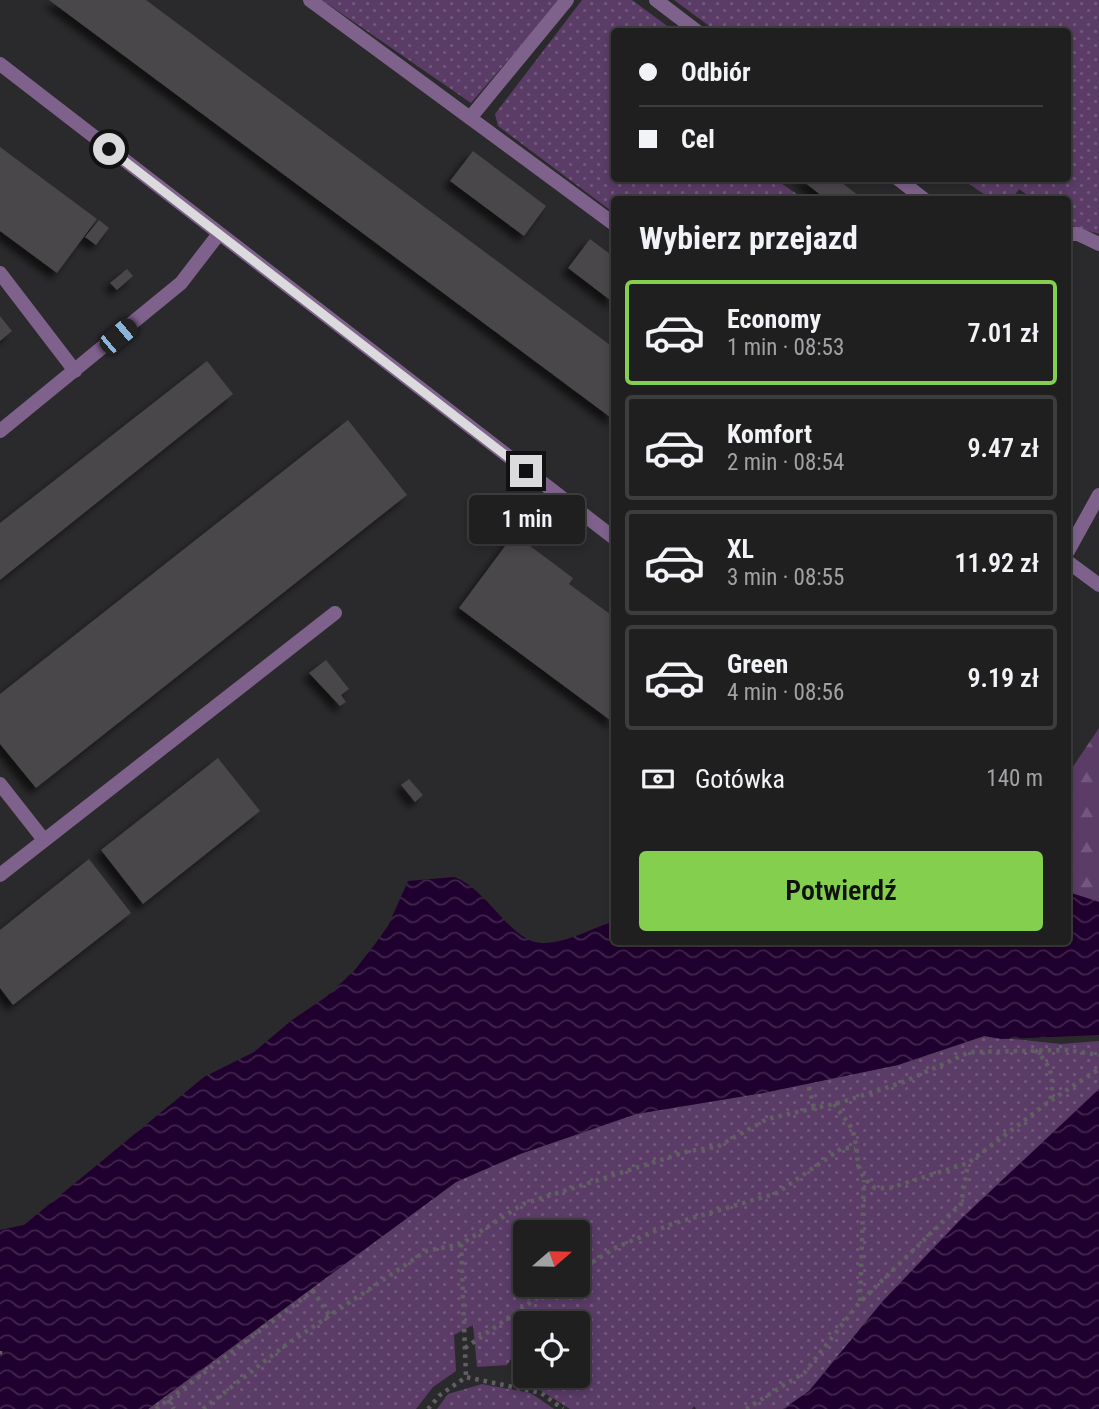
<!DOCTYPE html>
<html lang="pl">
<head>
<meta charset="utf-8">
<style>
	:root { --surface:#201f20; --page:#282729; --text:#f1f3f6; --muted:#a2a2a5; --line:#3d3d3e; --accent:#84d04e }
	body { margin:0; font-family:"Roboto Condensed",sans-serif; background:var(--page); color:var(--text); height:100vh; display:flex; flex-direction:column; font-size:26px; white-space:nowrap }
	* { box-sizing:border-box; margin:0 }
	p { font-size:23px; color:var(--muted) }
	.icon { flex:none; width:38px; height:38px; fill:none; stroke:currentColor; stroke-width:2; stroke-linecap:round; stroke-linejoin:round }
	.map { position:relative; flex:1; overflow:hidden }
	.details { position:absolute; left:611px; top:196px; width:460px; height:749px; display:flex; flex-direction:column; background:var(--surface); border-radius:7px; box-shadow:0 4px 10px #0003,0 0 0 2px var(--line) }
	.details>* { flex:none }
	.guide { position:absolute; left:611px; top:28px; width:460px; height:154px; border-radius:7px; box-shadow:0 4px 10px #0003,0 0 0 2px var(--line); display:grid; align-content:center; height:154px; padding:0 28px; background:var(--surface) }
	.needle { width:46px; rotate:70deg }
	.fabs { position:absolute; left:513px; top:1220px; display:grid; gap:14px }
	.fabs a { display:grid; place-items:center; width:77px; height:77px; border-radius:7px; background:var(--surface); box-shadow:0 4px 10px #0003,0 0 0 2px var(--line); font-size:35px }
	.end { position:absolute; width:32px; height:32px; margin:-16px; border:9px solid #dbdadc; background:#111; box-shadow:0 0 0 4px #111 }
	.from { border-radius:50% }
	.bubble { position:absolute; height:49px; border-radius:7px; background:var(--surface); box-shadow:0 4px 10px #0003,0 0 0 2px var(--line); font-size:23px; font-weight:600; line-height:49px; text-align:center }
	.car { position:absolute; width:21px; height:42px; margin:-21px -10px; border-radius:9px; box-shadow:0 0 5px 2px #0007; background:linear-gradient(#222 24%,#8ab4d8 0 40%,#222 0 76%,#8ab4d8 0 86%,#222 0) }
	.guide b { display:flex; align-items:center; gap:24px; height:66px; font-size:26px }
	.guide b+b { border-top:2px solid var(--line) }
	.guide i { width:18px; height:18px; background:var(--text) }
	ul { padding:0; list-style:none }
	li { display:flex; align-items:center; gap:21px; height:105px; margin:0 14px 10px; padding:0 14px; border:4px solid var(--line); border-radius:7px }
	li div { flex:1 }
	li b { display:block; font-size:26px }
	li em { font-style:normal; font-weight:600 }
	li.on { border-color:var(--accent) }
	li>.icon { width:63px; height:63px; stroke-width:1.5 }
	h2 { padding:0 28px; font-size:32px; line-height:84px }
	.pay { display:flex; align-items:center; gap:18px; height:77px; padding:0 28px; font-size:26px }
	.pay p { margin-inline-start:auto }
	.primary-button { display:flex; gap:14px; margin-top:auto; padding:14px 28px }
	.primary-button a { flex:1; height:80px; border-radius:7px; background:var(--accent); color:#111; font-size:28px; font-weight:600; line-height:80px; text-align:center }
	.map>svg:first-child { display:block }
	.green { fill:url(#green-dots); fill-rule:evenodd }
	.forest { fill:url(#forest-firs) }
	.water { fill:url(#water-waves) }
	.building { fill:#484749; filter:url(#shadow) }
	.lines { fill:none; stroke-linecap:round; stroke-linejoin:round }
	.path { stroke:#605f61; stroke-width:4.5; stroke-dasharray:3.5 5; stroke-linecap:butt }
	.service { stroke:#7e628c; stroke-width:14 }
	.route { stroke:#dbdadc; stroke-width:9 }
</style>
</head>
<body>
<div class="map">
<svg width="1099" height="1409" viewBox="0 0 1099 1409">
	<defs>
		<pattern id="green-dots" width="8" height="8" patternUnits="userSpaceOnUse" patternTransform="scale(1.75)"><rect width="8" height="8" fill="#5a3c67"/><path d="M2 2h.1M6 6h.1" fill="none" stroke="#71587c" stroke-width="1.8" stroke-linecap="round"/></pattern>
		<pattern id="forest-firs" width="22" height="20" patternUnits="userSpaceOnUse" patternTransform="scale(1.75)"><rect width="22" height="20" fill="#5a3c67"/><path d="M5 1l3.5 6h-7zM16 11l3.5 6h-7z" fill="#71587c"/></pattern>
		<pattern id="water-waves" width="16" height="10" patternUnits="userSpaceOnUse" patternTransform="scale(1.75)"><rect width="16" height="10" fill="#20002e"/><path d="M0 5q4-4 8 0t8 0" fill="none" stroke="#40254c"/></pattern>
		<filter id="shadow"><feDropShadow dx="-6" dy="6" stdDeviation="3.5" flood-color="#0009"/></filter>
	</defs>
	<rect width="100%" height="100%" fill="#2a292b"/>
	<path class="green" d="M 322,0 L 560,0 L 471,103 Z
		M 582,0 L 632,0 L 674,31 L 614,32 L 614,178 L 775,179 L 804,199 L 614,200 L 614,213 L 498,126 L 495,114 Z
		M 674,0 L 1099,0 L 1099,234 L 1068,225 L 1068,200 L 1033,199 L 1019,189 L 1012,199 L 991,199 L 962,179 L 1068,178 L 1068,32 L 716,31 Z
		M 984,1036 L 1061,1044 L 1099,1041 L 1099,1089 L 809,1392 L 784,1409 L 696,1409 L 694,1406 L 692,1409 L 570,1409 L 535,1387 L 545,1376 L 578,1376 L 578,1323 L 525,1323 L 525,1338 L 507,1365 L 477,1367 L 473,1325 L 454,1335 L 456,1371 L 433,1387 L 416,1409 L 148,1409 L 456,1182 L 520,1154 L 636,1114 L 763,1093 L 897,1065 ZM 525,1232 L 578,1232 L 578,1284 L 525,1284 Z
		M 482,1384 L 531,1393 L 554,1409 L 437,1409 L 448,1394 Z"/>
	<path class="forest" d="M 1099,728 L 1099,902 L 1068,892 L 1068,774 Z"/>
	<path class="water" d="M 454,877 C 488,889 511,943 542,943 C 565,944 593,928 614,921 L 614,942 L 1068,942 L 1068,892 L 1099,902 L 1099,1035 L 1001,1039 L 984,1036 L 898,1065 L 763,1093 L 636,1114 L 520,1154 L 456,1182 L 148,1409 L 0,1409 L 0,1230 L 24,1225 L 204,1077 L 254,1052 L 292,1020 L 326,997 L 354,971 L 375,944 L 388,926 L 408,881 Z
		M 1099,1089 L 1099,1409 L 783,1409 L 809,1391 L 882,1302 L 962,1218 Z"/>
	<path class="building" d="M 49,0 L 146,0 L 614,348 L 614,420 Z
		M 0,147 L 97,219 L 57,273 L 0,231 Z
		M 473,151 L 546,206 L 524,236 L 450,181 Z
		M 799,178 L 836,178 L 864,200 L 827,200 Z
		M 99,220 L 109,228 L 96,245 L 85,237 Z
		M 590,239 L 614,257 L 614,303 L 568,268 Z
		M 127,269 L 133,276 L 117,290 L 110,283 Z
		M 0,316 L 12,331 L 0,341 Z
		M 207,361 L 233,394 L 0,580 L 0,523 Z
		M 348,420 L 407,495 L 36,788 L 0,744 L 0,694 Z
		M 514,534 L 573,578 L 569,584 L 614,617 L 614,723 L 459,608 Z
		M 326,660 L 349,689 L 341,695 L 346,702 L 340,706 L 309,673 Z
		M 218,758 L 260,811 L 143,904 L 101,850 Z
		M 409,779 L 423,795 L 415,802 L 401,785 Z
		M 89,859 L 131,913 L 13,1005 L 0,988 L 0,930 Z"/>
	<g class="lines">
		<path class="path" d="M 1035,1050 C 1052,1066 1055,1079 1050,1101
			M 809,1087 L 814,1108
			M 834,1104 C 840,1113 850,1123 853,1132 C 861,1157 851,1169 875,1188 L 890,1188 L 968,1163 L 1050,1101 L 1099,1069
			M 461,1244 L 466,1377
			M 578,1271 L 617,1247 L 672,1224 L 777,1193 L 842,1148 L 855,1148
			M 860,1301 L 864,1180
			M 465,1348 L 557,1284
			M 0,1351 L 0,1356
			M 168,1400 L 174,1409
			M 156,1409 L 313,1291 L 329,1315
			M 203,1409 L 283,1347 L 426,1251 L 461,1244 L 523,1204 L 689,1151 L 717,1147 L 767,1119 L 842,1102 L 901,1083 L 970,1052 L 1067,1050 L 1099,1055
			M 428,1409 L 440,1395 L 466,1377 L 541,1393 L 563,1409
			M 746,1409 L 805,1372 L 860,1302 L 961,1204 L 968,1164"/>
		<path class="service" d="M 310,0 L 614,224
			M 656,0 L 698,32
			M 0,64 L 614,538
			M 470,118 L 567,0
			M 897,178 L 925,200
			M 1068,234 L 1078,234 L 1099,244
			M 0,273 L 75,371
			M 0,431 L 181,283 L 218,235
			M 1068,551 L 1099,495
			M 1068,562 L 1099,585
			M 0,784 L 44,840
			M 0,875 L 335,613"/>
	</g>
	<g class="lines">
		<path class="route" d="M 109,149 L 526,471"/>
	</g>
</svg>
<div class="fabs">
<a><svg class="needle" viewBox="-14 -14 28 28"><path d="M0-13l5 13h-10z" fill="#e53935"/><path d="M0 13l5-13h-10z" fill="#a2a2a5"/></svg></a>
<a><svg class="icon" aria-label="locate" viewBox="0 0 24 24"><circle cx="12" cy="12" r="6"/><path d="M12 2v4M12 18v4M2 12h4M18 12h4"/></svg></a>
</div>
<i class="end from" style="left:109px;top:149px"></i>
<i class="end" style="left:526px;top:471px"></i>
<div class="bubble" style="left:469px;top:495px;width:116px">1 min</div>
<i class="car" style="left:118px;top:336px;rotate:50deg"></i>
<div class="guide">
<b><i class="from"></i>Odbiór</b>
<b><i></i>Cel</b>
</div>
<section class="details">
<h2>Wybierz przejazd</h2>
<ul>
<li class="on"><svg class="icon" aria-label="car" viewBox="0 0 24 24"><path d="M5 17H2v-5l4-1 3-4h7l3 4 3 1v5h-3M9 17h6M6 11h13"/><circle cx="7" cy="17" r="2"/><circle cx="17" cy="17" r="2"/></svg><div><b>Economy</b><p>1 min · 08:53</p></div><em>7.01 zł</em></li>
<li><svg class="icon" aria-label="car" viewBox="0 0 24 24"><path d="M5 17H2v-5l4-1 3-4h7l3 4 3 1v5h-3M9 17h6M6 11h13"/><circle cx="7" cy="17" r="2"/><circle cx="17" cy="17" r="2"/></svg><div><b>Komfort</b><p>2 min · 08:54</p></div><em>9.47 zł</em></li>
<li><svg class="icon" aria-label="car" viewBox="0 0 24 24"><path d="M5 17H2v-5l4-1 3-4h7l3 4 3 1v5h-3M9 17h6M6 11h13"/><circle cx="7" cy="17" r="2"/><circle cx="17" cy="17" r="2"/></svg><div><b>XL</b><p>3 min · 08:55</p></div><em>11.92 zł</em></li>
<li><svg class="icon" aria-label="car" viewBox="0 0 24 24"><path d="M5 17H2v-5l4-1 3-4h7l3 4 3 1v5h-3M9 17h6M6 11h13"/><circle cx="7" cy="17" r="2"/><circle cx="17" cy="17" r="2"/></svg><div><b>Green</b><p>4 min · 08:56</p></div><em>9.19 zł</em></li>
</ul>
<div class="pay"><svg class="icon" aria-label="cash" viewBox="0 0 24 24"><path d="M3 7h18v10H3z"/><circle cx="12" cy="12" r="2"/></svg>Gotówka<p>140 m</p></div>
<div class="primary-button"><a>Potwierdź</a></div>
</section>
</div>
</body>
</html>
